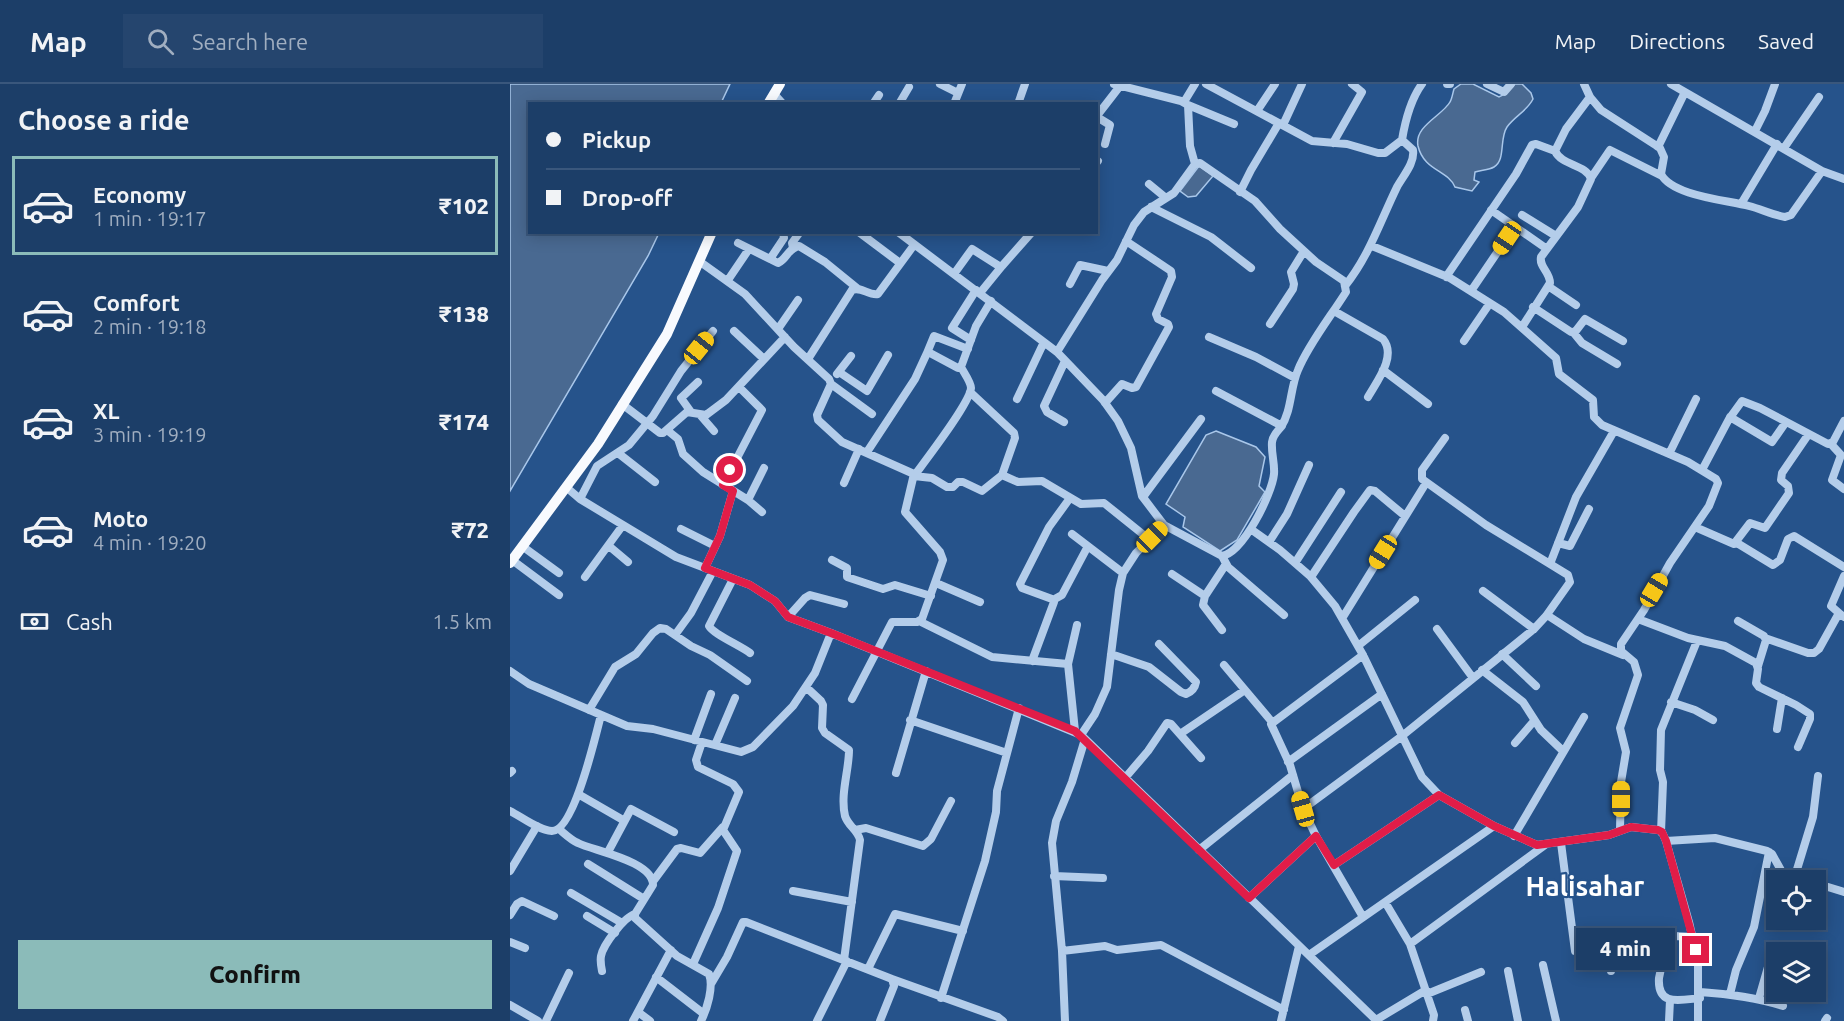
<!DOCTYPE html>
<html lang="en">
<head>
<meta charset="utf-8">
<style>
	:root { --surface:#1c3e68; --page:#25456e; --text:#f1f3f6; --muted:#a0aec0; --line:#3a577c; --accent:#8bbbb9 }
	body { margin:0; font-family:Ubuntu,sans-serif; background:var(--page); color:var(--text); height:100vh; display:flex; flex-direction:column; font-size:22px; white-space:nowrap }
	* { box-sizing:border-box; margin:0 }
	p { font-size:20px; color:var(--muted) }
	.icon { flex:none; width:33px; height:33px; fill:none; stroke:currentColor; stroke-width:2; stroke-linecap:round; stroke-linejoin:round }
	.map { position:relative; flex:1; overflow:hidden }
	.panel { display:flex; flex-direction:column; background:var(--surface); width:510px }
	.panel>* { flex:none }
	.guide { position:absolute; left:18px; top:18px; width:570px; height:132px; border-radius:0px; box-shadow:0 3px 15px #0003,0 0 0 2px var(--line); display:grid; align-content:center; height:132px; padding:0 18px; background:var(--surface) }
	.controls { position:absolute; left:1256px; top:786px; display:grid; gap:12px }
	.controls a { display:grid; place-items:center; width:60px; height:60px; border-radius:0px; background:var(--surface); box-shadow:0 3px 15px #0003,0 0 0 2px var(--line); font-size:30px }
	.end { position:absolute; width:27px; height:27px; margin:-14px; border:8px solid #e11d48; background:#fff; box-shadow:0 0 0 3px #fff }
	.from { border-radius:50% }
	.bubble { position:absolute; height:42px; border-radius:0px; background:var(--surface); box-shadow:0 3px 15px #0003,0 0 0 2px var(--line); font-size:20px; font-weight:800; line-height:42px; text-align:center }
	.car { position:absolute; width:18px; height:36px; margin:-18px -9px; border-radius:8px; box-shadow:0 0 4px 2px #0007; background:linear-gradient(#f5c518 24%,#345 0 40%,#f5c518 0 76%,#345 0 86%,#f5c518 0) }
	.guide b { display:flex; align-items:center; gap:21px; height:57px; font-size:22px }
	.guide b+b { border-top:2px solid var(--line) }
	.guide i { width:15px; height:15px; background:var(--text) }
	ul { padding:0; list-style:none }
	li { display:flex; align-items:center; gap:18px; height:99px; margin:0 12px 9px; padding:0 6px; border:3px solid transparent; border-radius:0px }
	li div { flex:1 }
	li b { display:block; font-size:22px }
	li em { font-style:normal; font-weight:800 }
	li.on { border-color:var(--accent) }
	li>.icon { width:54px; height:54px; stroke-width:1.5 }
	h2 { padding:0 18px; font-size:27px; line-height:72px }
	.pay { display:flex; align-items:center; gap:15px; height:66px; padding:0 18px; font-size:22px }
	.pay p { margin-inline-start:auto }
	.action { display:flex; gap:12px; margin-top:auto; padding:12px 18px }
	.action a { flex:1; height:69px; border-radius:0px; background:var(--accent); color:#111; font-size:24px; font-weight:800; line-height:69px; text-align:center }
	header { display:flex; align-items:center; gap:36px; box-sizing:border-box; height:84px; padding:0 30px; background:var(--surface); border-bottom:2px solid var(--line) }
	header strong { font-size:28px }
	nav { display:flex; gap:33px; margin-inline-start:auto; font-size:21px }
	.search { width:420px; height:54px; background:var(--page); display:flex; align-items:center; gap:15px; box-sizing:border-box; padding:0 21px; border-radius:0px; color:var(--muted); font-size:22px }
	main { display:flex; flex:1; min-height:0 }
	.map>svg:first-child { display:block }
	.water { fill:#496991; stroke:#a9c7ea; stroke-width:1.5 }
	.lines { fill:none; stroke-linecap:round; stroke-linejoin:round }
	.minor { stroke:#b4cdea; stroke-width:8 }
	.major { stroke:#f8fafe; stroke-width:10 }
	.route { stroke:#e11d48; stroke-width:8 }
	.labels { text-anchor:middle; stroke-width:4.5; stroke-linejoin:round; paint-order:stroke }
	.district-label { font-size:27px; font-weight:bold; fill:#fff; stroke:#26538b }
</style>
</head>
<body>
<header>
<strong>Map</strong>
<div class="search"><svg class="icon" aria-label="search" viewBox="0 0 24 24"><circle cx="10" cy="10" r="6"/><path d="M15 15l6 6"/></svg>Search here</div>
<nav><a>Map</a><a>Directions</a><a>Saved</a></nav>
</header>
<main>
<section class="panel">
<h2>Choose a ride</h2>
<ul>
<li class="on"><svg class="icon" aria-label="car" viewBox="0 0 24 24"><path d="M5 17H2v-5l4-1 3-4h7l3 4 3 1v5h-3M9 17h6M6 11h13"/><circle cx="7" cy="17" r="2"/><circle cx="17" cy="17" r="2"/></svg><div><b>Economy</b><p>1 min · 19:17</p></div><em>₹102</em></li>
<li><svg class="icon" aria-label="car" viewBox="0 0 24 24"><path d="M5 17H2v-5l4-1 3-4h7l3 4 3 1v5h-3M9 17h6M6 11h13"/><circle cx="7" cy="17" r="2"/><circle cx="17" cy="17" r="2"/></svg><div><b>Comfort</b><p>2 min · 19:18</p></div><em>₹138</em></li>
<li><svg class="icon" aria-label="car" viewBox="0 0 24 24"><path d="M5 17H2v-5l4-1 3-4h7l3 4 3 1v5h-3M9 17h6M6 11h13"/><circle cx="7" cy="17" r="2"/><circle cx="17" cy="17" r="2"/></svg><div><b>XL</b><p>3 min · 19:19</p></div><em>₹174</em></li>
<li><svg class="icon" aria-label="car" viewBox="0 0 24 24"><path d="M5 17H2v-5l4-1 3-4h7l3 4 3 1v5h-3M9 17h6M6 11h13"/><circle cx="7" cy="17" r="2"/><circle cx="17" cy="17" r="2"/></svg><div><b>Moto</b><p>4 min · 19:20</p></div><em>₹72</em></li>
</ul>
<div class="pay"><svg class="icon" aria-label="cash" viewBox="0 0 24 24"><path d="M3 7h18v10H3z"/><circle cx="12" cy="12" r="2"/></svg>Cash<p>1.5 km</p></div>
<div class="action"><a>Confirm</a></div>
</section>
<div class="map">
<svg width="1334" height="937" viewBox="0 0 1334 937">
	<rect width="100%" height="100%" fill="#26538b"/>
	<path class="water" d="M 0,0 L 220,0 L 211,19 L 20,20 L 20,148 L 149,149 L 138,172 L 0,407 Z
		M 951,0 L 963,0 L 989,13 L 995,10 L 1005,0 L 1012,0 L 1021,9 L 1023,15 C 1017,27 1005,32 997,43 C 989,55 996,76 984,83 C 979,86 971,86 965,88 L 964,96 L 969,98 L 962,107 L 945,103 C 938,86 914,87 908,62 C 904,42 932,32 940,18 C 942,15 943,8 944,5 Z
		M 689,82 L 703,92 L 686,112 L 678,113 L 670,107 Z
		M 706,347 L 746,363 L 755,373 L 749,402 L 755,408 L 727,456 L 710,467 L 673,443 L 675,433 L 656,420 L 696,351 Z"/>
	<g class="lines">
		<path class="minor" d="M 430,0 L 448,9
			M 604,0 L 671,17 L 678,21 L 680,62 L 685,80 L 664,109 L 634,128 L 624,141 L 607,176 L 592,196 L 547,268 L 593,316 L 608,337 L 621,364 L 632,412 L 654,441
			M 696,0 L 802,57 L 837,60 L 868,69 L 875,69 L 892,56
			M 937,0 L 940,0
			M 977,0 L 994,8 L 1001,0
			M 1074,0 L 1080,13 L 1091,26 L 1150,64 L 1154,73 L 1151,90 C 1162,112 1217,116 1239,122 C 1251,125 1263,131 1275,133 L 1281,131 L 1312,87
			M 1161,0 L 1312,87 L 1334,95
			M 264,10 L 273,20
			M 674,18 L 685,0
			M 363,20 L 369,11
			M 389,20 L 399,3
			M 444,20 L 452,0
			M 508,20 L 515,0
			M 678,21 L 724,40
			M 747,27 L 765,0
			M 586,33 L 610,2
			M 587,33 L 600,41 L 595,60
			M 773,41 L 792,0
			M 1245,47 L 1255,27 L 1265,0
			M 823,59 L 852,8 L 842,0
			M 1148,63 L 1175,8
			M 1274,64 L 1309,13
			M 586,76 L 588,77
			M 1081,94 L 1100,66 L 1152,92
			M 639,100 L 656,114
			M 730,108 L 741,86 L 769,39
			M 1231,120 L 1267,60
			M 641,123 L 701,153 L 741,184
			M 981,126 L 1037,165
			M 1012,131 L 1046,152
			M 388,148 L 547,268
			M 350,149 L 390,179
			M 228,159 L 268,179 C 277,175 278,164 289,162 L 315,178 L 347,204
			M 862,162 L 940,194 L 994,228 L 1046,274 L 1049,290 L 1083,316 L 1084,333 L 1092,341 L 1178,378 L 1206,395 L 1208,399 L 1199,422 L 1160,479 L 1134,526 L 1111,560 L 1111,567 L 1124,578 L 1128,591 L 1110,644 L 1116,668 L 1111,698 L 1110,746
			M 283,164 L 282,159 L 290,148
			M 260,175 L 274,154 L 273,148
			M 189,177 L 235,210 L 284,263 L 319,295 L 321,300 L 307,331 L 308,336 L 332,358 L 404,390 L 395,428 L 430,468 L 433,476 L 412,535 L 407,538 L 382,538 L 342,615
			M 444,190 L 462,165 L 489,182 L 492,182 L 522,148
			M 936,193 L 1006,90 L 1022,61 L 1026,60 L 1045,67
			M 218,196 L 239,165
			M 560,200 L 570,181 L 598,187
			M 835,202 C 859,172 870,138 887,103 C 893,92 905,79 903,66 L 892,56 C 895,38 901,15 912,0
			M 1038,202 L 1066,221
			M 961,207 L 997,154
			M 470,209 L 492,182
			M 1023,223 L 1061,248 L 1065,248 L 1075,235 L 1113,257
			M 824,227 L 873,255 C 887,272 867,297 858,313
			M 760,240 L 783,205 L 784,200 L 781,188 L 794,167
			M 1012,243 L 1040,199 C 1040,188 1029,183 1031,173 L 1068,123 L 1081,95 C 1076,80 1052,82 1045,67 L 1056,45 L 1080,13
			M 268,245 L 288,216
			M 224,247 L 254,275
			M 1063,248 L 1072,259 L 1107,280
			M 699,253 L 746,273 L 785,294
			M 461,256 L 442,244 L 466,206
			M 954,257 L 980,219
			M 417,269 L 424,252 L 458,265
			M 298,275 L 342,206 C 351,202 359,212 368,210 L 404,161
			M 873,286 L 918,320
			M 329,288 L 357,307 L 378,271
			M 327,290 L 341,272
			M 321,300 L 362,330
			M 706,307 L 772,342
			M 460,308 L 504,349 L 505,354 L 492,391
			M 507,315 L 534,258
			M 595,319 L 612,300 L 622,304 L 626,303 L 659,243 L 658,240 L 648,235 L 646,230 L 662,193 L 661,187 L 616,157
			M 112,320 L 150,349 L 153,349 L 177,328 L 196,331 L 216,316 L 275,253
			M 181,328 L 171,314 L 188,298
			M 191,332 L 204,347
			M 1220,333 L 1262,358 L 1276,338
			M 554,338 L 537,328 L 534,322 L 555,277
			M 157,346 L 168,355 L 173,370 L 193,388 L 238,416 L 252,428
			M 1321,360 L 1331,371 L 1322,396 L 1334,405
			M 357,368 L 405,295 L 417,269 L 420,269 L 448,284 L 451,283 L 466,242 L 481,217
			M 108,369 L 145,398
			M 1159,370 L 1186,315
			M 1192,386 L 1219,335 L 1232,317 L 1250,324 L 1318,360 L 1323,358 L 1334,337
			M 404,392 L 422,394 L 437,403 L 443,403 L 448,398 L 453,398 L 472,407 L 492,391 L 508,398 L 532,397 L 571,420 L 594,419 L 640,456
			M 404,392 C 415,377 460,319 461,304 C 461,298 454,289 451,283
			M 334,399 L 349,365
			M 213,401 L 252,326 L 229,303
			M 56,403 L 70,415 L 166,473 L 240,501 L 265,517 L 278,533 L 321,549 L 571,651 L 867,937
			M 633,413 L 691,335
			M 70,415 L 87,382 L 119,361 L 143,332 L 171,287 L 203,247
			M 238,416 L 254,384
			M 1185,443 L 1224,460 L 1240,439 L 1255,444 L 1279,409 L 1278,402 L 1271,396 L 1272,389 L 1298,351
			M 171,445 L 205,462
			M 742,446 L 770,466 L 800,492 L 825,522 L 853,571 L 912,693 L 929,711 L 984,742 L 1027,761 L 1099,751 L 1121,743 L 1148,746 L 1152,748 L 1156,757 L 1179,838 L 1188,878 L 1188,937
			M 562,450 L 613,489
			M 759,458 L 777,430 L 799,381
			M 1048,459 L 1060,462 L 1079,425
			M 1227,459 L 1263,481 L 1270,476 L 1278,455 L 1284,452 L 1334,483
			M 12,462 L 49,489
			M 99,462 L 118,478
			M 712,472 L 718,483 L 774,531
			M 2,476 L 49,511
			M 322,476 L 337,484 L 337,493 L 373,505 L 385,501 L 421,512
			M 785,479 L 831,408
			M 1040,480 L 1066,413 L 1104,347
			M 195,484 L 210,452 L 223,407
			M 662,490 L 695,512
			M 75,493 L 113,441
			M 801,493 L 844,428 L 860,406 L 865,407 L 895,432
			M 223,495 L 199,542 C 203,550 231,562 240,569
			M 426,499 L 470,518
			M 973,507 L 1024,545
			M 543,516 L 552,511 L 578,462
			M 1329,529 L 1321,522 L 1334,492
			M 1037,531 L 1074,555 L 1113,571
			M 278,533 L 295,514 L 300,511 L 334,520
			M 833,533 L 916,399
			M 1128,535 L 1178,554 L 1215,562 L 1246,579 L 1248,585 L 1246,599 L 1249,603 L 1286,621 L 1300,630 L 1300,635 L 1288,663
			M 409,537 L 482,573 L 558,580
			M 1228,537 L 1254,552 L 1256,556 L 1248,582
			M 927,545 L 963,594
			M 712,546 L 693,521 L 695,512 L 716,480
			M 165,551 L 181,529 L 203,487
			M 1255,554 L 1298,569 L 1304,569 L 1309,565 L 1329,529 L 1334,533
			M 848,562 L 905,516
			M 601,570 L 639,583 L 671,608 L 676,610 C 681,608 685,604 686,598 L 649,560
			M 992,570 L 1026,602
			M 853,571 L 761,640 L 780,681 L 793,725 L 806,752 L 853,833
			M 522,577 L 544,518 L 542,515 L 512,504 L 510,500 L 539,443 L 560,414
			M 714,581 L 762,638
			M 972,586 L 1013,618 L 1031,646 L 1053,667
			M 0,587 L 19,600 L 117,642 L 143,645 L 231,668 L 243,663 L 283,622 L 305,589 L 321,549
			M 296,603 L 311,617 L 313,621 L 312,644 L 315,649 L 339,666 C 339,687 330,710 335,732 C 338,742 348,746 350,756 L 334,876
			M 1161,618 L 1185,626 L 1203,636
			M 79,626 L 105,583 L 126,570 L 143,549 L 150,544 L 156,545 L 181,562 L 200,571 L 237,597
			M 400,636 L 497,669
			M 1267,645 L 1272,614
			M 565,647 L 558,580 L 567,541
			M 670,650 L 735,606
			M 571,651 L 585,630 L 597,603 L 609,506 L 613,489 L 626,469 L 654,441 L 712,472 C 733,469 762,410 764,390 C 765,380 761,369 762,358 C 763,351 767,348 771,343 C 782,326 780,304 788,286 C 798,261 821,232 836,208 L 834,197 L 806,178 L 770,145 L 745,117 L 690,79 L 685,80
			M 184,656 L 201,610
			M 1005,659 L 1024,637
			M 205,661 L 225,614
			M 778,678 L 872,610
			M 0,689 L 2,687
			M 386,689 L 416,587
			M 615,694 L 638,667 L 657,639 L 661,640 L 691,674
			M 68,710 L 113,736
			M 793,725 L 892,652 L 1024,545 L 1036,532 L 1060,498 L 1058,491 L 976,441 L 912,395 L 912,386 L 935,354
			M 0,727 C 12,733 28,746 42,747 C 64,747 86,650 91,631
			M 49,745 C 55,750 61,756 68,759 C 84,767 143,777 143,801 L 125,830 L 125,834 L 167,872 L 199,890 C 204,903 197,925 191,937
			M 345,746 L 356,744 L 413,762 L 421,755 L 441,717
			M 1151,748 L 1153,698 L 1150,686 L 1151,646 L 1187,557
			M 1004,752 L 1074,633
			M 1156,757 L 1205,754 L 1257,767 L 1262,770 L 1272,788 L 1298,796
			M 1051,759 L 1065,867
			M 689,766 L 783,691
			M 98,768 L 121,725 L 164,748
			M 78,780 L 134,815
			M 824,781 L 929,711
			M 0,787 L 27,742
			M 544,792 L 593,794
			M 1285,792 L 1303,733 L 1308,692
			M 144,796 L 167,765 L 171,764 L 190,769 L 213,743
			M 1305,799 L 1334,808
			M 283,807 L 342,818
			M 61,809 L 112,839
			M 739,814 L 806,752
			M 875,818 L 900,860 L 924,931 L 923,937
			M 0,831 L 7,820 L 12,817 L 44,832
			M 77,832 L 105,849
			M 1158,852 L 1149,894 C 1147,923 1170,916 1190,914
			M 0,858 L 15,864
			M 900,860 L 1035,761
			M 552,867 L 595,862 L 607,866 L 651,861 L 774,926
			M 799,871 L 984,742
			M 183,880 L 208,824 L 227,767 L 213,746 L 229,708 L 223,700 L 188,683 L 186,676 L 192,658
			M 1033,881 L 1046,937
			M 358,885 L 385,830 L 453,847
			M 92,887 C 91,882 90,877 91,872 C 93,861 114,833 125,830
			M 998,887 L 1008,937
			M 1101,887 L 1103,852 L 1105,849 L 1183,853
			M 146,893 L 194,930
			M 382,895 L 488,933 L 493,937
			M 201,900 L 217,873 L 233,838 L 236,838 L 382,895 L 384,902 L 370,937
			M 1190,908 C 1219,910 1245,913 1273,922
			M 917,910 L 971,888
			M 1220,910 L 1226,886 L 1244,843 L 1259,768
			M 431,914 L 475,777 L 486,728 L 487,707 L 509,624
			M 1249,914 L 1262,869
			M 0,921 L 28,937
			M 955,926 L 958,937
			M 128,928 L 140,937
			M 866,936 L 916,906
			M 36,937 L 59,889
			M 123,937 L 161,866
			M 307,937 L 337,877
			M 555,937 L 552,867 L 542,759 L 546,737 L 562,698 L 575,655
			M 771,937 L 789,862
			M 1159,937 L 1160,916
			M 1315,937 L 1317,934"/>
		<path class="major" d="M 258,20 L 270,0
			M 0,479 L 88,360 L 157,250 L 202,148"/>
	</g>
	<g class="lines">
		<path class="route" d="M 220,386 L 213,401 L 223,407 L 210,452 L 195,484 L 240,501 L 265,517 L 278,533 L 321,549 L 565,647 L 739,814 L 806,752 L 824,781 L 929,711 L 984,742 L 1027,761 L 1099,751 L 1121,743 L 1148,746 L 1152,748 L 1156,757 L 1186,866"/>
	</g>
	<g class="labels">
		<g class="district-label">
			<text x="1075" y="812">Halisahar</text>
		</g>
	</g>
</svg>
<div class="controls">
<a><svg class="icon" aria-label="locate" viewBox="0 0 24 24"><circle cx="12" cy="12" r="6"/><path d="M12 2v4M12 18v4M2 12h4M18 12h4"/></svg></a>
<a><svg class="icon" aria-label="layers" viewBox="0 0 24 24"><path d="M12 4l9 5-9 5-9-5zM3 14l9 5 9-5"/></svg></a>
</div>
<i class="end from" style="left:220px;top:386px"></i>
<i class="end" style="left:1186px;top:866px"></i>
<div class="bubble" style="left:1066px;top:844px;width:99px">4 min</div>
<i class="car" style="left:997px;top:154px;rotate:214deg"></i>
<i class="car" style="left:189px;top:264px;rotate:39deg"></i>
<i class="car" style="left:642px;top:453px;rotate:45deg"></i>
<i class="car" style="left:873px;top:468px;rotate:212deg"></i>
<i class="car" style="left:1144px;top:506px;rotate:31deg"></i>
<i class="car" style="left:1111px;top:715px;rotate:0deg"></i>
<i class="car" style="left:793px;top:725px;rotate:344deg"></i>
<div class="guide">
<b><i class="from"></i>Pickup</b>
<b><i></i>Drop-off</b>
</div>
</div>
</main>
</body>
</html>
